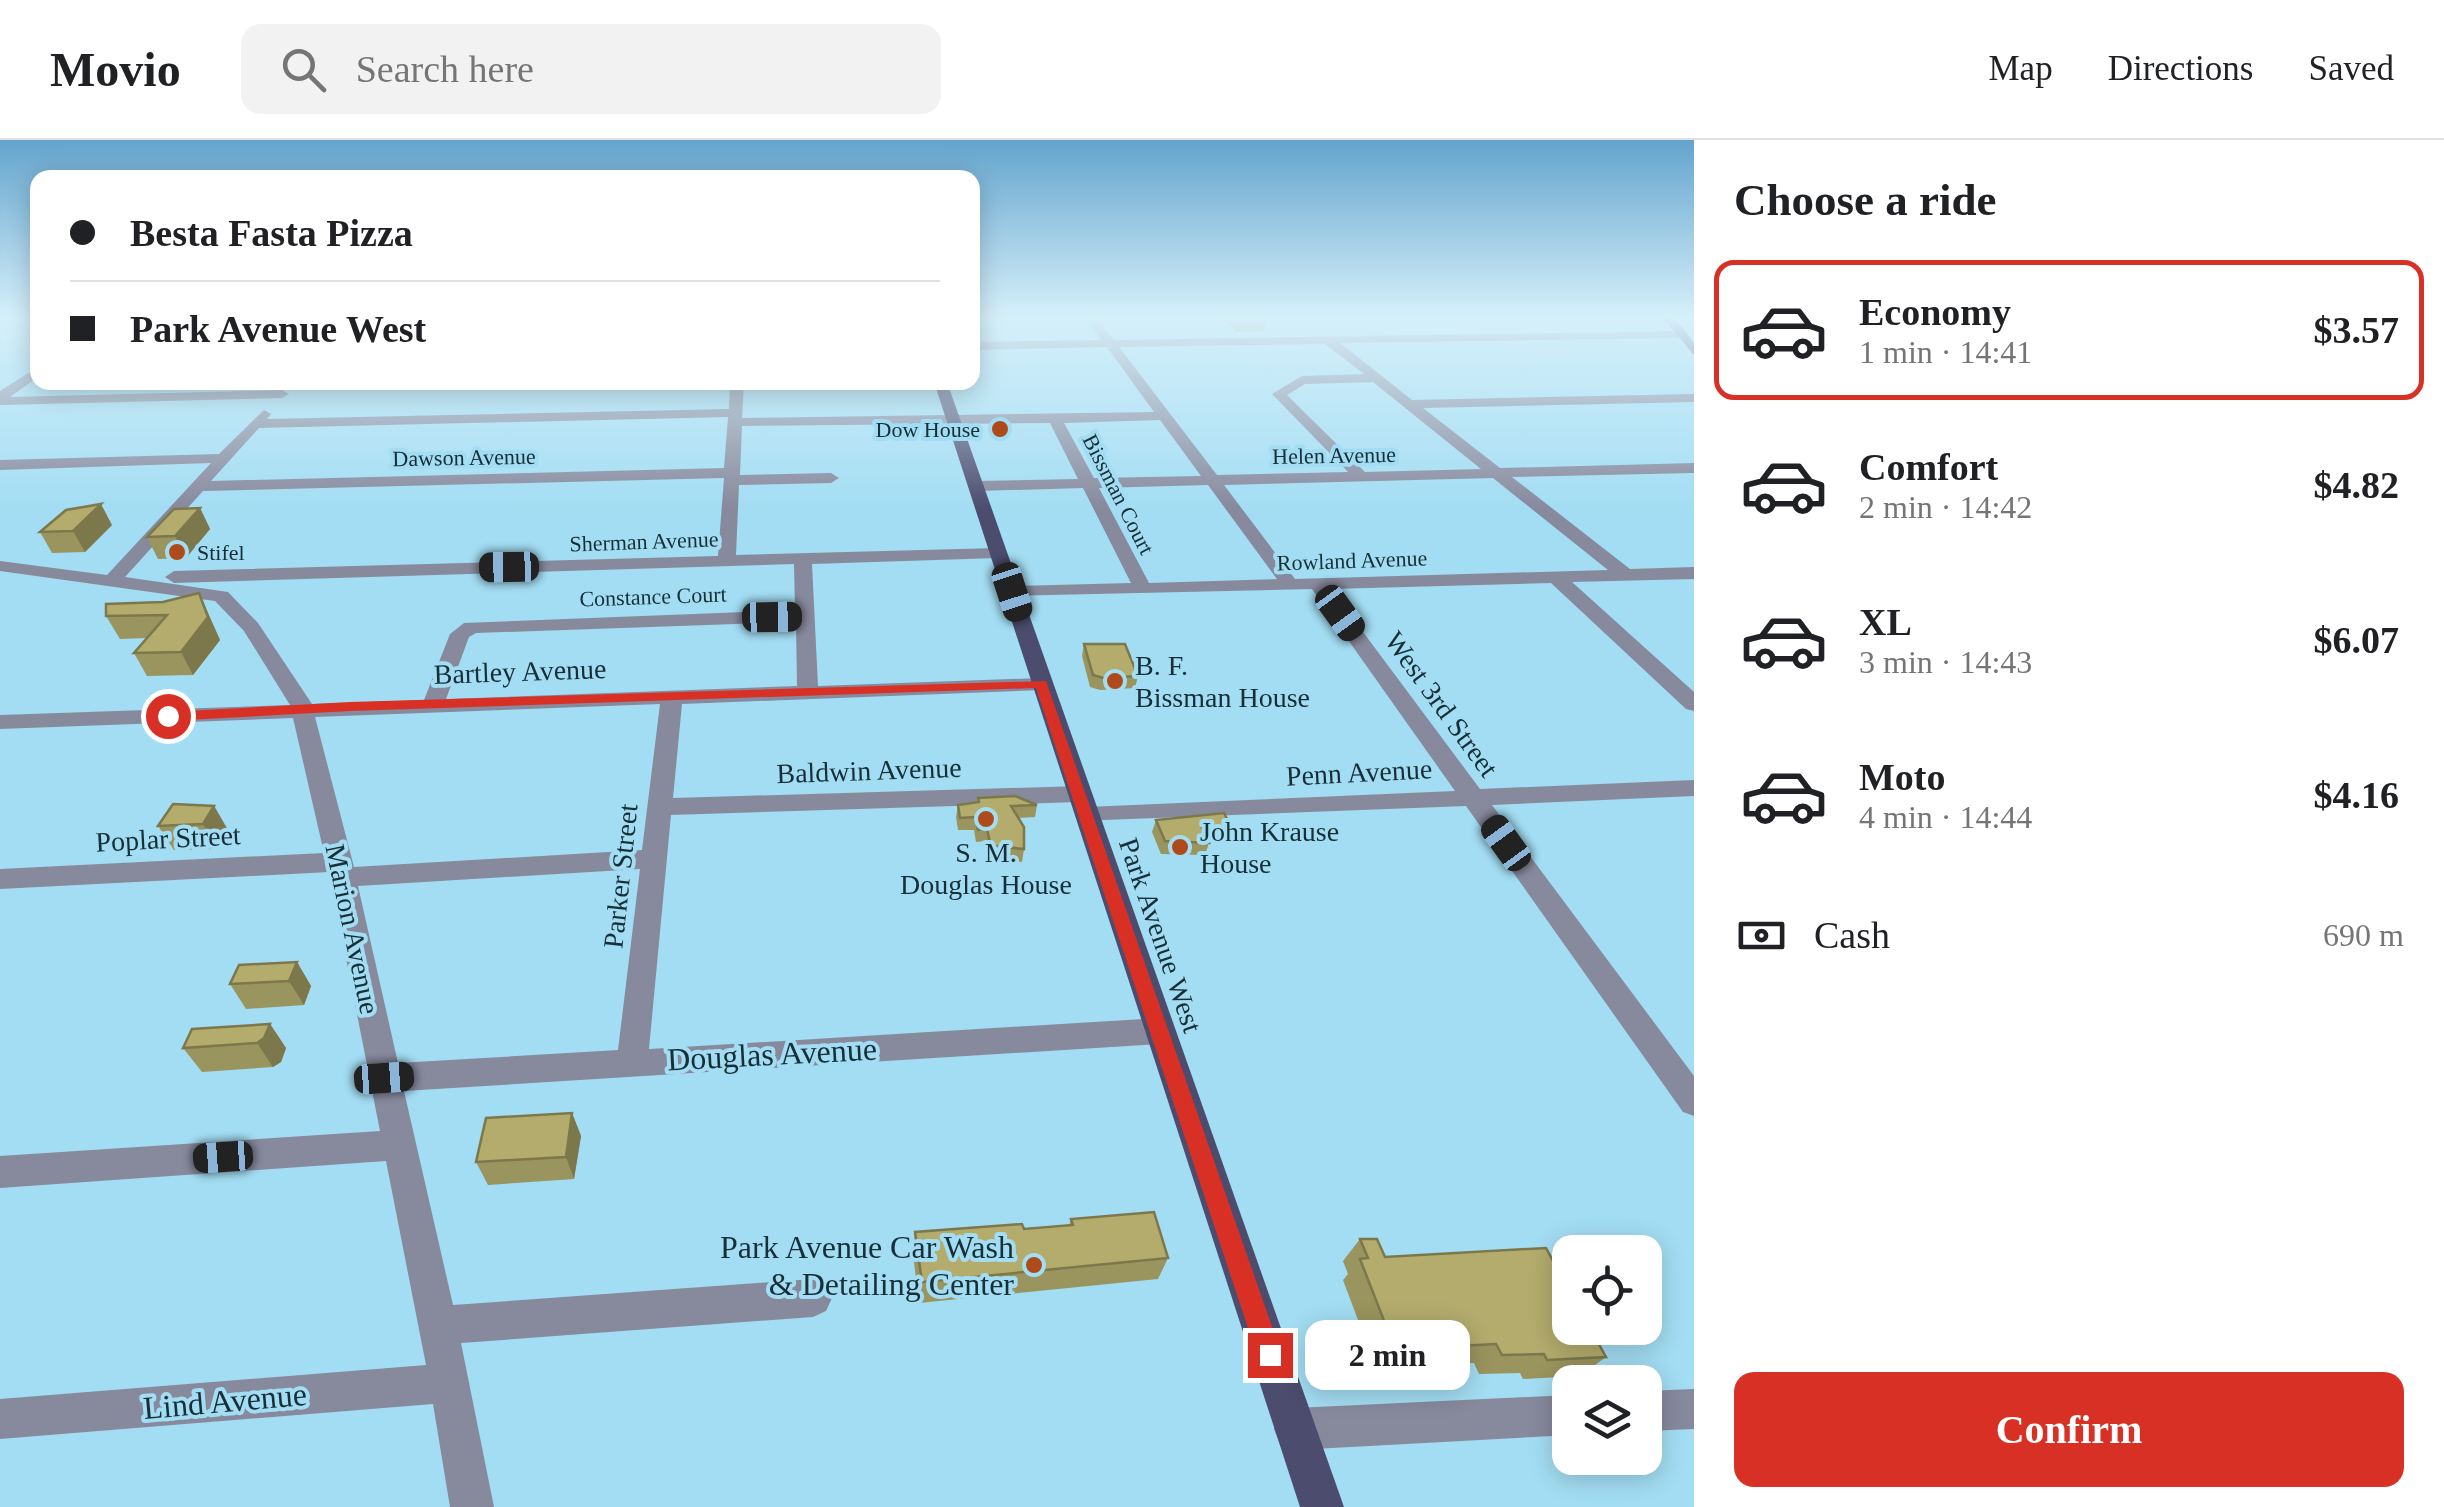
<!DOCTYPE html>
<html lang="en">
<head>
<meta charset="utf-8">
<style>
	:root { --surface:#fff; --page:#f2f2f2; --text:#202124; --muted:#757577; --line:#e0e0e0; --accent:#d93025 }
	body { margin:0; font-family:Georgia,serif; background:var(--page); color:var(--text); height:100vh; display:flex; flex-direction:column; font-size:38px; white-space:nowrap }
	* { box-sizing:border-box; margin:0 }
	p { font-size:32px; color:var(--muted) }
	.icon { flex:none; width:55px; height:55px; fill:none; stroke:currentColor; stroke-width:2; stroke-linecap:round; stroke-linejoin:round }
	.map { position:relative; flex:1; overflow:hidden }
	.panel { display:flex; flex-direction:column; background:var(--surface); width:750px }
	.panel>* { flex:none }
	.banner { position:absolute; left:30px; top:30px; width:950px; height:220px; border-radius:20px; box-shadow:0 5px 25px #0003; display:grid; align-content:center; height:220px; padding:0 40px; background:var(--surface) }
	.buttons { position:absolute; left:1552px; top:1095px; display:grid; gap:20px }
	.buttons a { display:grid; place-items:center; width:110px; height:110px; border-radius:20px; background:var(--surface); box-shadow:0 5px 25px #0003; font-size:50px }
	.end { position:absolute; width:45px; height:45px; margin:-22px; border:12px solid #d93025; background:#fff; box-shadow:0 0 0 5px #fff }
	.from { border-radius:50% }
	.bubble { position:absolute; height:70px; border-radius:20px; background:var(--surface); box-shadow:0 5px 25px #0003; font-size:32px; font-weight:800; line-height:70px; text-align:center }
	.car { position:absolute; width:30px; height:60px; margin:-30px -15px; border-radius:12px; box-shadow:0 0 8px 2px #0007; background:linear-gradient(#222 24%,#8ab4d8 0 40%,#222 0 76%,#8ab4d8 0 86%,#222 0) }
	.banner b { display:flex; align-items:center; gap:35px; height:95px; font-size:38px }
	.banner b+b { border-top:2px solid var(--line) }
	.banner i { width:25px; height:25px; background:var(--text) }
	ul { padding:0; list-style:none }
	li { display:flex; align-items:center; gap:30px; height:140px; margin:0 20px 15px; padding:0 20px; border:5px solid transparent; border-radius:20px }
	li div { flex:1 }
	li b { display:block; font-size:38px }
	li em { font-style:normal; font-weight:800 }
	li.active { border-color:var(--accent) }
	li>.icon { width:90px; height:90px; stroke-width:1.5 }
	h2 { padding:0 40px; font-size:45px; line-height:120px }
	.pay { display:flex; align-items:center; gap:25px; height:110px; padding:0 40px; font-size:38px }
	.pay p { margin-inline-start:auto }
	.primary-button { display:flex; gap:20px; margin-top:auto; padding:20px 40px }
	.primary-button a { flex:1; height:115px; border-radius:20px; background:var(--accent); color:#fff; font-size:40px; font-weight:800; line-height:115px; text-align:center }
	header { display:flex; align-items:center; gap:60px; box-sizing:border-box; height:140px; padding:0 50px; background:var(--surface); border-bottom:2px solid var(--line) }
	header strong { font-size:48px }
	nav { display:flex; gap:55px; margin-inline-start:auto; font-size:35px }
	.search { width:700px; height:90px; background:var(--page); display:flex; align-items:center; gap:25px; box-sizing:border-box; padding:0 35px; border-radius:20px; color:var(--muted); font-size:38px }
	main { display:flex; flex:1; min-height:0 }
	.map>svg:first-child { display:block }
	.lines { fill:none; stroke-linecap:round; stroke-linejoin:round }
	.minor { fill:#87899d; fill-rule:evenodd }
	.major { fill:#4b4c6e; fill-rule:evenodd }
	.wall { fill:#9a945e }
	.shaded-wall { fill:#7d784c }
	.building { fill:#b3ac6d; stroke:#7d784c; stroke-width:2.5 }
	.route { fill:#d93025 }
	.poi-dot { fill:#af4b1a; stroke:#a3ddf3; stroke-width:4 }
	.labels { text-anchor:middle; stroke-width:8; stroke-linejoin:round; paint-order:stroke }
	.far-poi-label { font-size:22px; fill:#172f37; stroke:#a3ddf3; text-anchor:end }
	.far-street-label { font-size:22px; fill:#172f37; stroke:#a3ddf3 }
	.poi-label { font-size:28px; fill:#172f37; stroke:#a3ddf3; text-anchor:start }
	.street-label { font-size:28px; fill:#172f37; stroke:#a3ddf3 }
	.near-street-label { font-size:32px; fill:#172f37; stroke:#a3ddf3 }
	.near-poi-label { font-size:32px; fill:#172f37; stroke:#a3ddf3; text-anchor:end }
</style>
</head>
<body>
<header>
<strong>Movio</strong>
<div class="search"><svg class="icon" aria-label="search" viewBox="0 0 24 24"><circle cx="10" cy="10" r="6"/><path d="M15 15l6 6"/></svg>Search here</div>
<nav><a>Map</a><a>Directions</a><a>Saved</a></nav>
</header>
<main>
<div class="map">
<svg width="1694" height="1367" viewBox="0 0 1694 1367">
	<rect width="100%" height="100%" fill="#a3ddf3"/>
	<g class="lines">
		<path class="minor" d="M 1085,178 L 1097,178 L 1114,200 L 1686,191 L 1682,198 L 1340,203 L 1412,260 L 1694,254 L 1694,262 L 1423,268 L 1500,328 L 1694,323 L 1694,333 L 1512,337 L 1630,429 L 1694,427 L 1694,439 L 1572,442 L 1694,552 L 1694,571 L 1686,569 L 1551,443 L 1331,449 L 1480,649 L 1694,640 L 1694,656 L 1492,665 L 1694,936 L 1694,976 L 1683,972 L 1466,666 L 1078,681 L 1075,675 L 1087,667 L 1455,651 L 1312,449 L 1005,456 L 1003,452 L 1012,446 L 1131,443 L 1083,348 L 976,351 L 968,346 L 976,341 L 1078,339 L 1050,283 L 742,286 L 740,335 L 831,333 L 839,338 L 831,343 L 739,345 L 736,415 L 998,408 L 1007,413 L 998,418 L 812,424 L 818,546 L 1042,538 L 1053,544 L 1042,550 L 682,564 L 673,658 L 1080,646 L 1092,654 L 1080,662 L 671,675 L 649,909 L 1160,878 L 1171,882 L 1175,891 L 1171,900 L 1160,904 L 404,951 L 453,1165 L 813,1139 L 826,1145 L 832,1158 L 826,1171 L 813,1177 L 461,1203 L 494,1367 L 450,1367 L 433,1264 L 0,1299 L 0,1259 L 426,1225 L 386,1021 L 0,1048 L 0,1016 L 380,991 L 329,732 L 0,749 L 0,729 L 324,713 L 293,578 L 0,589 L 0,575 L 290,565 L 244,491 L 215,461 L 0,431 L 0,421 L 107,435 L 211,323 L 0,330 L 0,320 L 219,314 L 264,270 L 271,274 L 267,279 L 729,269 L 730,242 L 744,242 L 742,278 L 1154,272 L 1107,207 L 972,210 L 972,202 L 1101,200 ZM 1325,204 L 1364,234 L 1302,236 L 1272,254 L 1348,332 L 1217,335 L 1119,207 ZM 1373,242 L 1481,329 L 1365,332 L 1287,255 L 1305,244 ZM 728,277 L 724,328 L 211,341 L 259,288 ZM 1160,280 L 1201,336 L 1094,338 L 1064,283 ZM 724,338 L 718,416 L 174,431 L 165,437 L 174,443 L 794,424 L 795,470 L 464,483 L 450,494 L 424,560 L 312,564 L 258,483 L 228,452 L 125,437 L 203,351 ZM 1493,338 L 1608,430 L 1295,439 L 1224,345 ZM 1208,345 L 1277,439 L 1149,443 L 1099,348 ZM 796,482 L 797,546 L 446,559 L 469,497 L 476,493 ZM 660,564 L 642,710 L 354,727 L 315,577 ZM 640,729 L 618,910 L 398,923 L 358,746 Z
			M 38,227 L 38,237 L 10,257 L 282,250 L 289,254 L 282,258 L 0,265 L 0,251 Z
			M 1694,1249 L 1694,1289 L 1645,1291 L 1645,1251 Z
			M 1570,1255 L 1570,1295 L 1295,1310 L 1280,1304 L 1274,1289 L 1280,1274 L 1295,1268 Z"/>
		<path class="major" d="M 1663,178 L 1675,178 L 1694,203 L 1694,215 Z
			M 934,242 L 947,242 L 1344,1367 L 1300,1367 Z"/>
	</g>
	<path class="wall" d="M 1223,178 L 1267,178 L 1263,191 L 1237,192 Z
		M 200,368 L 210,389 L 186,418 L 158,419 L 147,397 Z
		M 112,385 L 85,412 L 52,413 L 40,392 Z
		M 199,453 L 220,500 L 193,535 L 147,536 L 134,513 L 147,498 L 120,499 L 106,476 Z
		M 1084,504 L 1138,536 L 1135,548 L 1100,550 L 1090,547 L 1082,516 Z
		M 978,658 L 1037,665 L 1035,677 L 1018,678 L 1024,709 L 1022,722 L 993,718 L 988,715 L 985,701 L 976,702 L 974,690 L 958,690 L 956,677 L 958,665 L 977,662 Z
		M 214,666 L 228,690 L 217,709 L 174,710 L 158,686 Z
		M 1156,680 L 1231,687 L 1227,699 L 1208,700 L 1209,703 L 1205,715 L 1161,714 L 1152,692 Z
		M 297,822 L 311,846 L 304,865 L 246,869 L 230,844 Z
		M 270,884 L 286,908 L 281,922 L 273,927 L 202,932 L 183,908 Z
		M 572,973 L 581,996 L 574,1039 L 488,1045 L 476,1022 Z
		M 1071,1079 L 1168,1118 L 1158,1139 L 919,1163 L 913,1114 L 915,1092 L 1024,1089 L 1069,1086 Z
		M 1360,1099 L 1385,1117 L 1606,1217 L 1580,1236 L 1523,1239 L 1520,1233 L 1479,1234 L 1474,1223 L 1376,1228 L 1343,1140 L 1348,1134 L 1343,1121 Z"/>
	<path class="shaded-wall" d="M 101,364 L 112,385 L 85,412 L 73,391 Z
		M 200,368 L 210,389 L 186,418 L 175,396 Z
		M 199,453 L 220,500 L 193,535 L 181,512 Z
		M 214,666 L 228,690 L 217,709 L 203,684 Z
		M 297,822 L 311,846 L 304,865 L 289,841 Z
		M 270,884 L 286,908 L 281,922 L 273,927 L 257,903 Z
		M 572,973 L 581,996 L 574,1039 L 566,1017 Z"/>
	<path class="building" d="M 101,364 L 73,391 L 40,392 L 66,370 Z
		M 200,368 L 175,396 L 147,397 L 174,369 Z
		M 199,453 L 208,477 L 181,512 L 134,513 L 167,475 L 106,476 L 106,464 L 163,462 Z
		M 1084,504 L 1125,504 L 1138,536 L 1103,538 L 1093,535 Z
		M 1015,656 L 1037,665 L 1011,666 L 1024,687 L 1024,709 L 995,706 L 990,703 L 987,689 L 978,690 L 975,677 L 960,678 L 958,665 L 979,662 L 978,658 Z
		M 173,664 L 214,666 L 203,684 L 158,686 Z
		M 1224,673 L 1231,687 L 1202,688 L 1209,703 L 1165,701 L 1156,680 Z
		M 297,822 L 289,841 L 230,844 L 239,825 Z
		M 270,884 L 264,898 L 257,903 L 183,908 L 192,889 Z
		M 572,973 L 566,1017 L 476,1022 L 486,978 Z
		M 1154,1072 L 1168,1118 L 922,1142 L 915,1092 L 1022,1084 L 1024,1089 L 1073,1085 L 1071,1079 Z
		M 1360,1099 L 1377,1099 L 1385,1117 L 1546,1108 L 1570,1152 L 1570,1188 L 1590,1188 L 1606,1217 L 1547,1220 L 1544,1214 L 1502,1215 L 1496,1204 L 1395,1209 L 1360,1119 L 1368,1118 Z"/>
	<linearGradient id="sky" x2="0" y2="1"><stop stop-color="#64a4cd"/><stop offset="0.48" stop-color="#d6f0fa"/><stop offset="1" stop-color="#d6f0fa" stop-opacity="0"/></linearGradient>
	<rect width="1694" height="369" fill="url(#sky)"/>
	<path class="route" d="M 1046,541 L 1282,1215 L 1279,1224 L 1270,1228 L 1261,1224 L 1257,1215 L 1036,548 L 350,571 L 168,581 L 161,576 L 168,572 L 350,562 Z"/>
	<g class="poi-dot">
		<circle cx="1000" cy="289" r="10"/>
		<circle cx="177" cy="412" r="10"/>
		<circle cx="1115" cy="541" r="10"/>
		<circle cx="986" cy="679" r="10"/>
		<circle cx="1180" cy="707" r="10"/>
		<circle cx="1034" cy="1125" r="10"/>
	</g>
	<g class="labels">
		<g class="far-poi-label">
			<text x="980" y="297">Dow House</text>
			<text x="197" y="420" text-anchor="start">Stifel</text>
		</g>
		<g class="far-street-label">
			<text transform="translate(1334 315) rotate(-1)" y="8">Helen Avenue</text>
			<text transform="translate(464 317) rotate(-1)" y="8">Dawson Avenue</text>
			<text transform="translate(1119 354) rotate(63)" y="8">Bissman Court</text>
			<text transform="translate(644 401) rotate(-2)" y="8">Sherman Avenue</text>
			<text transform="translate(1352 420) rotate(-2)" y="8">Rowland Avenue</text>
			<text transform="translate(653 456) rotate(-2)" y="8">Constance Court</text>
		</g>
		<g class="poi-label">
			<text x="1135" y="535">B. F.<tspan x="1135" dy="32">Bissman House</tspan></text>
			<text x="1200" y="701">John Krause<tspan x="1200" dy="32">House</tspan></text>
			<text x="986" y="722" text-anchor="middle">S. M.<tspan x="986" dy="32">Douglas House</tspan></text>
		</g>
		<g class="street-label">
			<text transform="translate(520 531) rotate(-2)" y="10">Bartley Avenue</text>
			<text transform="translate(1442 564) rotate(54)" y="10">West 3rd Street</text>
			<text transform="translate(869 630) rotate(-2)" y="10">Baldwin Avenue</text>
			<text transform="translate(1359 632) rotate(-3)" y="10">Penn Avenue</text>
			<text transform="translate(168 698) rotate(-3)" y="10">Poplar Street</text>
			<text transform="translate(620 736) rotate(-84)" y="10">Parker Street</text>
			<text transform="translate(353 789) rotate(78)" y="10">Marion Avenue</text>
			<text transform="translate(1161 795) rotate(71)" y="10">Park Avenue West</text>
		</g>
		<g class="near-street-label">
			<text transform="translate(772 914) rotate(-3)" y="11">Douglas Avenue</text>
			<text transform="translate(225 1261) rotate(-5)" y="11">Lind Avenue</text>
		</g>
		<g class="near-poi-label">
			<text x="1014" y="1118">Park Avenue Car Wash<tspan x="1014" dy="37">&amp; Detailing Center</tspan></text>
		</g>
	</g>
</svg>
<div class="buttons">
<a><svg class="icon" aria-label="locate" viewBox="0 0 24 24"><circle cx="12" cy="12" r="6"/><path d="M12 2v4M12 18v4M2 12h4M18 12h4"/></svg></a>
<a><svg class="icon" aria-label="layers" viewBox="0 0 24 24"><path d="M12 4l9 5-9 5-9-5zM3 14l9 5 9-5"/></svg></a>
</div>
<i class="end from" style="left:168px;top:576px"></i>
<i class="end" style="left:1270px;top:1215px"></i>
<div class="bubble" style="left:1305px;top:1180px;width:165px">2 min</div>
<i class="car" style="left:509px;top:427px;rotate:269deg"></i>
<i class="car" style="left:1012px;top:452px;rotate:162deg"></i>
<i class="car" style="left:1340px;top:473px;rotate:144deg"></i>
<i class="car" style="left:772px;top:477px;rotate:89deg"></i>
<i class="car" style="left:1506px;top:703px;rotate:324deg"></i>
<i class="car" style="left:384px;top:938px;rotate:86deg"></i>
<i class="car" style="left:223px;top:1017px;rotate:266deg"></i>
<div class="banner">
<b><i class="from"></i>Besta Fasta Pizza</b>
<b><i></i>Park Avenue West</b>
</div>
</div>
<section class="panel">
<h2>Choose a ride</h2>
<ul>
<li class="active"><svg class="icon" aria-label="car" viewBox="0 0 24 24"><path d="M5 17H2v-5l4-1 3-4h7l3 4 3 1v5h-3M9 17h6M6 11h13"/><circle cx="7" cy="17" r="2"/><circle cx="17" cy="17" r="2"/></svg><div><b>Economy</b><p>1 min · 14:41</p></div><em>$3.57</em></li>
<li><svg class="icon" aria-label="car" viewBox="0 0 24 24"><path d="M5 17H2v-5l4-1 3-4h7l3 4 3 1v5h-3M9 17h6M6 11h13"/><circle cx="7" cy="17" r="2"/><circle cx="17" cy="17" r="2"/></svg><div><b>Comfort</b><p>2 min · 14:42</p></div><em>$4.82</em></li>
<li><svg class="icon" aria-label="car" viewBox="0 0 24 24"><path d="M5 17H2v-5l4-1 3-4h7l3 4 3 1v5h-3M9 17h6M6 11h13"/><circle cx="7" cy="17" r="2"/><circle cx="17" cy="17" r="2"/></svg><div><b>XL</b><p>3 min · 14:43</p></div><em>$6.07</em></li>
<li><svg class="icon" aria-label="car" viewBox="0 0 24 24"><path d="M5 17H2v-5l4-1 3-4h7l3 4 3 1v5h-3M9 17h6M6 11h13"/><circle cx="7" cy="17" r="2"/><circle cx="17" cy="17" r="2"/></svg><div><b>Moto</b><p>4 min · 14:44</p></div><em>$4.16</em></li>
</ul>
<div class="pay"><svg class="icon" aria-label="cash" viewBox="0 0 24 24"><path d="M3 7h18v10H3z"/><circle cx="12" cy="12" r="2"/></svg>Cash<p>690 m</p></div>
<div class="primary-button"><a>Confirm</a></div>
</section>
</main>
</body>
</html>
